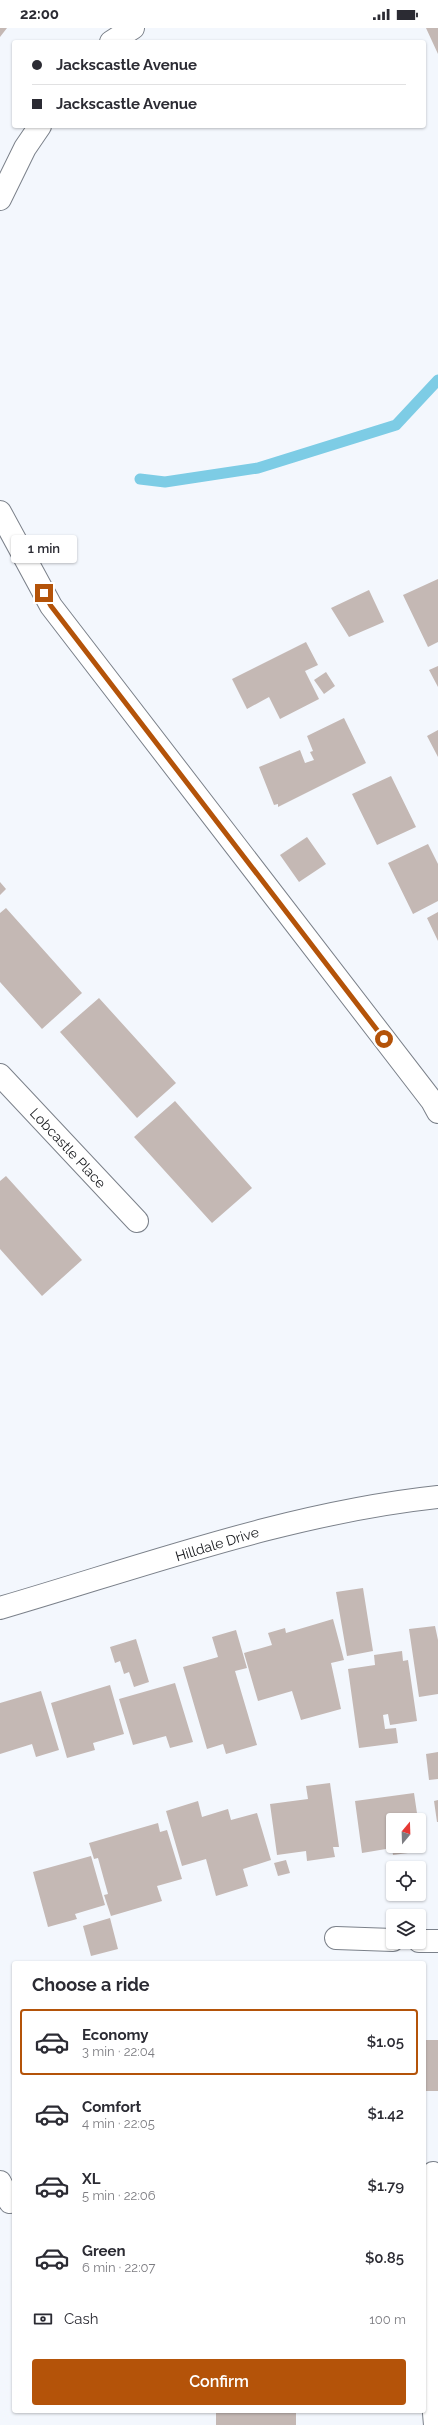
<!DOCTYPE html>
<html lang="en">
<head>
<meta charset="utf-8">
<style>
	:root { --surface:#fff; --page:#f2f2f3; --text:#2b2b33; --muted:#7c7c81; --line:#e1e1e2; --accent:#b45309 }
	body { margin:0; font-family:Raleway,sans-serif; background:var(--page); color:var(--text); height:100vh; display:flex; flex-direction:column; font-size:15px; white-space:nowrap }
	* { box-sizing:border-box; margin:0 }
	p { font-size:13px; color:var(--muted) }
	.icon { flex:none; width:22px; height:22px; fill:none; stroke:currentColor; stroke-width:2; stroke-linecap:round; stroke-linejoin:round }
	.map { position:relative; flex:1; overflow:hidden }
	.panel { position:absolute; left:12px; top:1933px; width:414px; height:452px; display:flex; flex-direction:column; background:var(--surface); border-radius:4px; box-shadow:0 1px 3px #0004 }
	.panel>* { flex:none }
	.banner { position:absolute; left:12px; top:12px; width:414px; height:88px; border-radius:4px; box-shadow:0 1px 3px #0004; display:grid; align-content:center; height:88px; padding:0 20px; background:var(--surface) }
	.needle { width:26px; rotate:19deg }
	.fabs { position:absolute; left:386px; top:1785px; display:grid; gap:8px }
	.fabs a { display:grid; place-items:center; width:40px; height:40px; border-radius:4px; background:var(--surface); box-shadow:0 1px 3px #0004; font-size:20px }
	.end { position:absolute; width:18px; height:18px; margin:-9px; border:5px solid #b45309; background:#fff; box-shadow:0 0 0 2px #fff }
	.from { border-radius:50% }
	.bubble { position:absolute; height:28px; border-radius:4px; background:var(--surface); box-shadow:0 1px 3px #0004; font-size:13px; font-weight:600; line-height:28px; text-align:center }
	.banner b { display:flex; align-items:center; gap:14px; height:38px; font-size:15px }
	.banner b+b { border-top:1px solid var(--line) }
	.banner i { width:10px; height:10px; background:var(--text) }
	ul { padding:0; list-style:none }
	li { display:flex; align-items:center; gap:12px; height:66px; margin:0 8px 6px; padding:0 12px; border:2px solid transparent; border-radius:4px }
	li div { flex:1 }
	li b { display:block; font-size:15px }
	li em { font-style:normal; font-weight:600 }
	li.current { border-color:var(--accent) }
	li>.icon { width:36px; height:36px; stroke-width:1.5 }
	h2 { padding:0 20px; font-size:18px; line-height:48px }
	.pay { display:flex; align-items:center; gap:10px; height:44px; padding:0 20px; font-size:15px }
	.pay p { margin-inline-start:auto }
	.button { display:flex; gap:8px; margin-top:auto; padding:8px 20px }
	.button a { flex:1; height:46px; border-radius:4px; background:var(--accent); color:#fff; font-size:16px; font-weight:600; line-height:46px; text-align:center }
	.status { display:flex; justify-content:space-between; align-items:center; height:28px; padding:0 20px; background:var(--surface); direction:ltr }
	.status svg { height:11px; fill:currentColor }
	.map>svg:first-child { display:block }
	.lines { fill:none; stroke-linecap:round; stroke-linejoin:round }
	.stream { stroke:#7dcce5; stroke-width:11 }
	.building { fill:#c4b8b4 }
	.minor-casing { stroke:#7b818a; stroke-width:24 }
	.minor { stroke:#fff; stroke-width:22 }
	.route { stroke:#b45309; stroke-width:5 }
	.labels { text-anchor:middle; stroke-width:3.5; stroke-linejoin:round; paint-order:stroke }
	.street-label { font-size:14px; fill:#14161a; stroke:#fff }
</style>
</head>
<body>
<div class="status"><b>22:00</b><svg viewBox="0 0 49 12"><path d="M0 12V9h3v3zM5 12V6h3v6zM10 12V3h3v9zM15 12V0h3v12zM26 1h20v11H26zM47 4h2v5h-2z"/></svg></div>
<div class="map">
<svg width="438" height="2397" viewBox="0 0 438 2397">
	<rect width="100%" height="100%" fill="#f3f7fd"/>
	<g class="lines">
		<path class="stream" d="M 140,451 L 165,454 L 258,440 L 396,397 L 438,352"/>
	</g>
	<path class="building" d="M 0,0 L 7,0 L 0,9 Z
		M 426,0 L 438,0 L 438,26 Z
		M 438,551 L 438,614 L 428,619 L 403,567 Z
		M 369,562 L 384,594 L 349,609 L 331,580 Z
		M 306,614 L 318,637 L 305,643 L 319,671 L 280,691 L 269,669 L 247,681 L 232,651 Z
		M 438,638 L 438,659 L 429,642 Z
		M 326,644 L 335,658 L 324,666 L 314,652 Z
		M 344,690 L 366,735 L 278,779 L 278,776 L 274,777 L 259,739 L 300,722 L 305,735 L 314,732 L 310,724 L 313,723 L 307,708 Z
		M 438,702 L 438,729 L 427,708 Z
		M 391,748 L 416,799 L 377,817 L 352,766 Z
		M 307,809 L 326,836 L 299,854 L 280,827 Z
		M 428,816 L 438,836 L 438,873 L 413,886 L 388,835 Z
		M 0,854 L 6,861 L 0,867 Z
		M 6,880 L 82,965 L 42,1001 L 0,954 L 0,885 Z
		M 438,884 L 438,913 L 427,890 Z
		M 99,970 L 176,1055 L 137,1090 L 60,1004 Z
		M 175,1073 L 252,1160 L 212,1195 L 134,1109 Z
		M 6,1148 L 82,1232 L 42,1268 L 0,1221 L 0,1153 Z
		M 363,1560 L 373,1623 L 347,1628 L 336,1564 Z
		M 333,1591 L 344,1632 L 331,1635 L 341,1681 L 301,1692 L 292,1663 L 258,1673 L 244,1625 L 272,1617 L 268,1605 L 285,1600 L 286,1605 Z
		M 435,1598 L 438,1612 L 438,1666 L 419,1669 L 409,1601 Z
		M 236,1602 L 247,1640 L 235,1643 L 257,1717 L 226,1726 L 223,1716 L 207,1721 L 183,1639 L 218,1629 L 212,1609 Z
		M 136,1611 L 149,1654 L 134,1659 L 129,1644 L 124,1646 L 120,1633 L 115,1635 L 110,1619 Z
		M 402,1623 L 403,1633 L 408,1632 L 417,1693 L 390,1697 L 388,1686 L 383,1687 L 385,1701 L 396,1700 L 398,1715 L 359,1720 L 348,1641 L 375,1637 L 374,1627 Z
		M 175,1655 L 193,1714 L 170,1720 L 166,1708 L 133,1717 L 119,1671 Z
		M 110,1657 L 124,1706 L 93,1715 L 95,1722 L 67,1730 L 51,1675 Z
		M 41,1663 L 59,1722 L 36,1729 L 32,1716 L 0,1726 L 0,1675 Z
		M 438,1724 L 438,1751 L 429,1752 L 426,1726 Z
		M 330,1755 L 339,1819 L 333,1819 L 335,1829 L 307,1833 L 306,1823 L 277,1827 L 270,1776 L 308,1771 L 306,1758 Z
		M 414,1765 L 418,1792 L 393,1792 L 393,1818 L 419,1818 L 420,1803 L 423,1823 L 393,1827 L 392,1820 L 362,1825 L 355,1773 Z
		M 438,1772 L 438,1794 L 437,1794 L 434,1773 Z
		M 198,1773 L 202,1789 L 228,1781 L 231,1792 L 257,1785 L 271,1832 L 243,1841 L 248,1858 L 216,1868 L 206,1831 L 182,1838 L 166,1783 Z
		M 158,1795 L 160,1804 L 167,1802 L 182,1851 L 157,1858 L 162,1873 L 111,1888 L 104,1867 L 108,1866 L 98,1830 L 94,1831 L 89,1815 Z
		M 91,1828 L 105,1877 L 75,1886 L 77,1891 L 48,1899 L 33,1844 Z
		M 286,1832 L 290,1845 L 278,1848 L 274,1835 Z
		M 110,1890 L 118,1921 L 91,1928 L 83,1898 Z
		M 424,2012 L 438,2012 L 438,2063 L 424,2063 Z
		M 216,2383 L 296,2383 L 296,2397 L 216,2397 Z"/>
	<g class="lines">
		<defs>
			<path id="minor" d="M 111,14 L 133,0
				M 0,171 L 25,120 L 40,98
				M 0,484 L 51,578 L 432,1073 L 438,1084
				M 0,1047 L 137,1193
				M 0,1580 C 144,1538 288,1485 438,1469
				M 336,1910 L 393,1912
				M 419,1913 L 438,1913
				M 433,2145 L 427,2303 L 435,2397
				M 0,2154 L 10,2174"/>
		</defs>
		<use href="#minor" class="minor-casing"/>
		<use href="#minor" class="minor"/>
	</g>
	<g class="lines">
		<path class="route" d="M 44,565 L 51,578 L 384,1011"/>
	</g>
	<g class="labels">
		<g class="street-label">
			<text transform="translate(68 1120) rotate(47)" y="5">Lobcastle Place</text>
			<text transform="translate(217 1516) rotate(-17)" y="5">Hilldale Drive</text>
		</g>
	</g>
</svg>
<div class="fabs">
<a><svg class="needle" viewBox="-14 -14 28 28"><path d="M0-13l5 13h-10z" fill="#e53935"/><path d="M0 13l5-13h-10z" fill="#7c7c81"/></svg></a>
<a><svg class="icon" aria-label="locate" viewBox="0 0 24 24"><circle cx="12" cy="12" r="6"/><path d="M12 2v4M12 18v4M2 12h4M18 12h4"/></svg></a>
<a><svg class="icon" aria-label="layers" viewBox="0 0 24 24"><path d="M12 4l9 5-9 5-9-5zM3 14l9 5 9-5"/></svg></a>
</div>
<i class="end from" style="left:384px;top:1011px"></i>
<i class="end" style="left:44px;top:565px"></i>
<div class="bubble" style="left:11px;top:507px;width:66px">1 min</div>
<div class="banner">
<b><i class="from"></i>Jackscastle Avenue</b>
<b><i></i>Jackscastle Avenue</b>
</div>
<section class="panel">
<h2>Choose a ride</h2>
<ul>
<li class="current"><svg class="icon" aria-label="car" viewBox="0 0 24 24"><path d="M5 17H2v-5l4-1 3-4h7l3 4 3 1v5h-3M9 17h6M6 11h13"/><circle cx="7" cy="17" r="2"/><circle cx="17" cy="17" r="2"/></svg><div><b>Economy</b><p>3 min · 22:04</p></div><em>$1.05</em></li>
<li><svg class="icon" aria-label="car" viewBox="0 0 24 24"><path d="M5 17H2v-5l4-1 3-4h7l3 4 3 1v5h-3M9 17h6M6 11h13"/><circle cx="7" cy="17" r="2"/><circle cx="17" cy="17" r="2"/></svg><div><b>Comfort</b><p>4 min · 22:05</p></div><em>$1.42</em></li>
<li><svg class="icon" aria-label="car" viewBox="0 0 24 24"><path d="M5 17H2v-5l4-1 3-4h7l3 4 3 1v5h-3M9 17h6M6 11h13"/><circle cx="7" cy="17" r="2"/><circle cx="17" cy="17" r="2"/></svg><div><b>XL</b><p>5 min · 22:06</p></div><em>$1.79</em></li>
<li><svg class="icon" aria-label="car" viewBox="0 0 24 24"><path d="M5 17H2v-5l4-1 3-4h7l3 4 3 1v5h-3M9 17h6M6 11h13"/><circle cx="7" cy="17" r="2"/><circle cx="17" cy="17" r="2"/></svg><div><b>Green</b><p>6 min · 22:07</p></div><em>$0.85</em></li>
</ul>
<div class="pay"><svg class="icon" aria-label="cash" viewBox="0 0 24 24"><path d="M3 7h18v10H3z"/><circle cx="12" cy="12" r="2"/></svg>Cash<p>100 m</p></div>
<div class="button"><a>Confirm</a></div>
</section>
</div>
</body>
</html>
